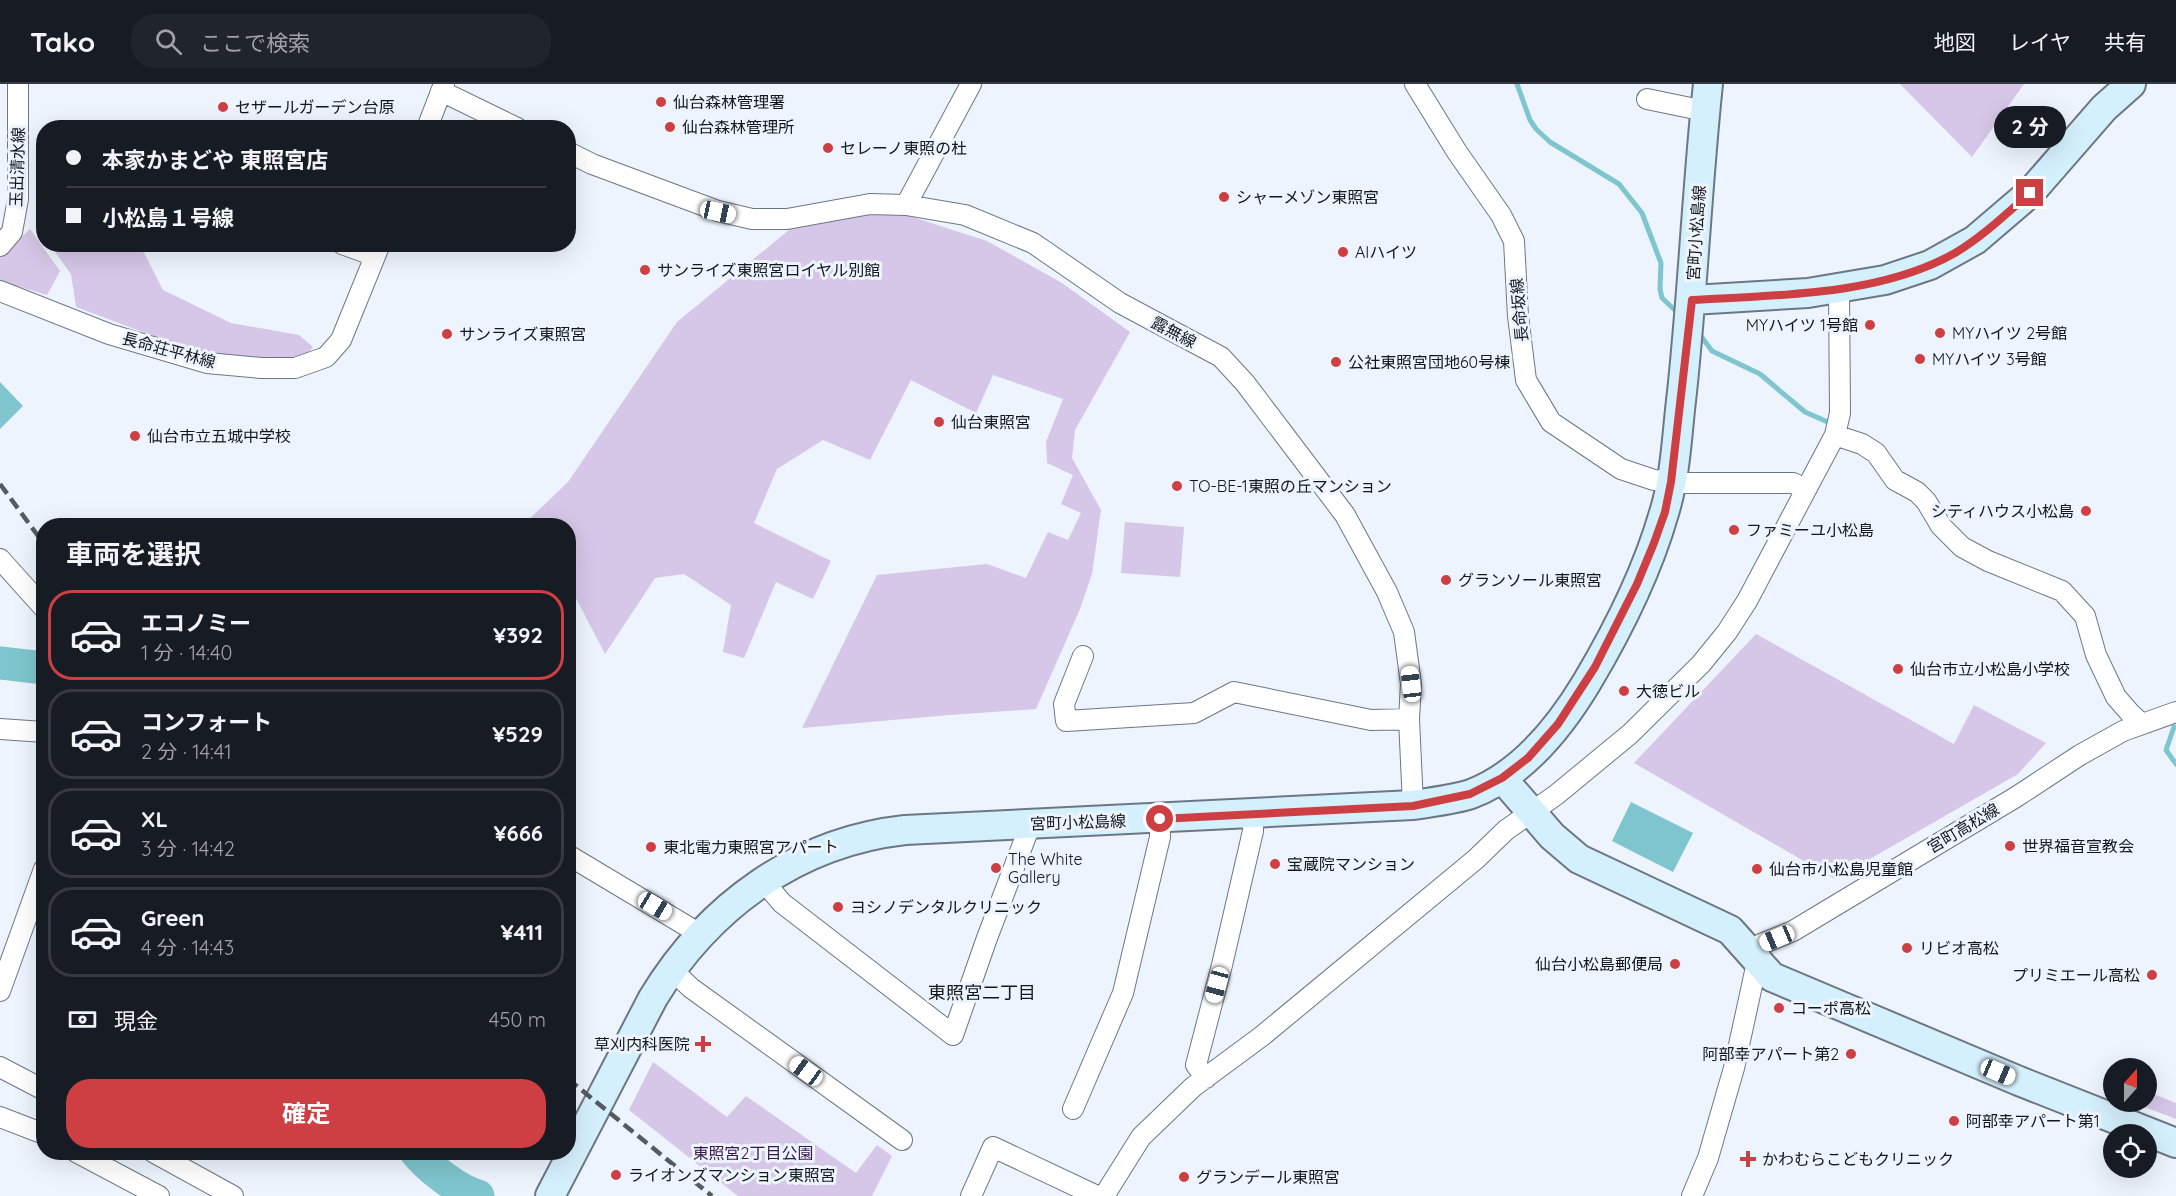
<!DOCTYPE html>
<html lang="ja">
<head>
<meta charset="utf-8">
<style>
	:root { --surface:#171b24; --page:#20242c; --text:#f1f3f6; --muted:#9ea1a6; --line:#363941; --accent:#ce3f43 }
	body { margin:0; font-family:Quicksand,"Noto Sans JP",sans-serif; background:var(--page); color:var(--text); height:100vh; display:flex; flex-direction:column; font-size:22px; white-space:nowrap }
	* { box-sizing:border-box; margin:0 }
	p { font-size:20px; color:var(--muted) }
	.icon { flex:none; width:33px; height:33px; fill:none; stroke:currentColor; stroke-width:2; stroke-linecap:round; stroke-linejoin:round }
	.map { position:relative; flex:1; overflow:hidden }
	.sheet { position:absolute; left:36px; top:434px; width:540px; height:642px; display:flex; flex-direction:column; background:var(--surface); border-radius:24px; box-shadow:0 6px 24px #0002 }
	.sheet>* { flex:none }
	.top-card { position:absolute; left:36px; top:36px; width:540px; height:132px; border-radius:24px; box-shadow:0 6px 24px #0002; display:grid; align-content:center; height:132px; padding:0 30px; background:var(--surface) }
	.needle { width:39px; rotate:21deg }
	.buttons { position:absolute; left:2103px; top:974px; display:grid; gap:12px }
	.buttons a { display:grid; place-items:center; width:54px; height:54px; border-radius:50%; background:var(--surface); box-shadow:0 6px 24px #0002; font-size:30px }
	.end { position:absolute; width:27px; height:27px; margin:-14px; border:8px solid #ce3f43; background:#fff; box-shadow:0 0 0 3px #fff }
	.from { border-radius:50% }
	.bubble { position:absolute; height:42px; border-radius:21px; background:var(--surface); box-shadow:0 6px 24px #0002; font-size:20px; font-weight:700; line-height:42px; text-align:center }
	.car { position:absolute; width:18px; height:36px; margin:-18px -9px; border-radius:8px; box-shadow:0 0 4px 2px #0007; background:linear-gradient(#fff 24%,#345 0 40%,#fff 0 76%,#345 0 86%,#fff 0) }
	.top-card b { display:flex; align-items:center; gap:21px; height:57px; font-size:22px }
	.top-card b+b { border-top:2px solid var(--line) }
	.top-card i { width:15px; height:15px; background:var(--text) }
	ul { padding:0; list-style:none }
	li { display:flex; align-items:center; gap:18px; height:90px; margin:0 12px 9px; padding:0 18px; border:3px solid var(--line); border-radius:24px }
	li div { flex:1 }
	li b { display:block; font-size:22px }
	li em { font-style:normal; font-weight:700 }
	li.selected { border-color:var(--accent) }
	li>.icon { width:54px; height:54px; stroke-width:1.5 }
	h2 { padding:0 30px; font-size:27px; line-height:72px }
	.pay { display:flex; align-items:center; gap:15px; height:66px; padding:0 30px; font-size:22px }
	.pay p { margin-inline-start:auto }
	.button { display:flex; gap:12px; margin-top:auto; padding:12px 30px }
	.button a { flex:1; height:69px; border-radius:24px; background:var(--accent); color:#fff; font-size:24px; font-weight:700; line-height:69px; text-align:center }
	header { display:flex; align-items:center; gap:36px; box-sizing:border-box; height:84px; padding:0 30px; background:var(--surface); border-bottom:2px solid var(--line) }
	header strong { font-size:28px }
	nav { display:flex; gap:33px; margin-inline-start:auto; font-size:21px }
	.search { width:420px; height:54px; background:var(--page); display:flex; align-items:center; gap:15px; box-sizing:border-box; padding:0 21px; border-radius:24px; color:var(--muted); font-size:22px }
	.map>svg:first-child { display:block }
	.green { fill:#d6c6e7 }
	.water { fill:#7ec5cd }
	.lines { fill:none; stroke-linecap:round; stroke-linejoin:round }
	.stream { stroke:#7ec5cd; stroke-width:5 }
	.river { stroke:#7ec5cd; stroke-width:33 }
	.street-casing { stroke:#6d7784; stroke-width:22 }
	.secondary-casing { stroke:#6d7784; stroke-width:32 }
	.street { stroke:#fff; stroke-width:20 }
	.secondary { stroke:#d5f0fd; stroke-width:28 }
	.rail { stroke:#555a60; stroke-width:4.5; stroke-dasharray:12 6; stroke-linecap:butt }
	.route { stroke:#ce3f43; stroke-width:8 }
	.poi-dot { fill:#ce3f43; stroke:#edf4fd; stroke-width:2 }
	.labels { text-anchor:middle; stroke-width:6; stroke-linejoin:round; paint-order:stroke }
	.poi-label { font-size:16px; fill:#13171c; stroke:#edf4fd; text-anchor:start }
	.street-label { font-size:16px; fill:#13171c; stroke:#edf4fd }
	.park-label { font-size:16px; fill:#371750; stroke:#edf4fd }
	.neighbourhood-label { font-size:18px; fill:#13171c; stroke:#edf4fd }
</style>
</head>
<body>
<header>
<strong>Tako</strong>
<div class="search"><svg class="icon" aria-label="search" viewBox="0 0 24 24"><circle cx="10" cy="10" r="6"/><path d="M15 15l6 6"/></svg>ここで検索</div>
<nav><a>地図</a><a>レイヤ</a><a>共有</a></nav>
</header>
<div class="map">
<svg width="2176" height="1112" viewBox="0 0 2176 1112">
	<rect width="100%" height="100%" fill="#edf4fd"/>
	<path class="green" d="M 1900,0 L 2024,0 L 1972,73 Z
		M 853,127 L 897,128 L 987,157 L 1062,199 L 1130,248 L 1075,346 L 1072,374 L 1101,426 L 1092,490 L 1080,525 L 1036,625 L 949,631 L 802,644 L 877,491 L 987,480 L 1026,494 L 1048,448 L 1068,456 L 1081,429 L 1061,420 L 1073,391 L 1047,379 L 1046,358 L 1063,315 L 993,291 L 976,329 L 911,296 L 870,376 L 823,356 L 777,385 L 754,439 L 831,477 L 813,515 L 776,498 L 744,574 L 723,568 L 731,521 L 684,490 L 655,494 L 605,570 L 577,516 L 569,511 L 568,441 L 523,441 L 568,398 L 677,238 L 795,141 Z
		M 30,145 L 60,187 L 47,211 L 0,197 L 0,174 Z
		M 50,161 L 140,161 L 163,206 L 231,239 L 299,251 L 313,263 L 304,273 L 265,277 L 204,271 L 76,223 L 71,190 Z
		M 1125,438 L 1184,443 L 1180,493 L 1121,489 Z
		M 1756,550 L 1954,660 L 1974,621 L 2046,659 L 2018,690 L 1835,795 L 1634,679 Z
		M 653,978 L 727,1033 L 746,1012 L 856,1089 L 877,1061 L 892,1072 L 872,1112 L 738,1112 L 629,1026 Z
		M 2151,1009 L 2176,1019 L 2176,1035 L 2145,1023 Z"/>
	<path class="water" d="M 0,298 L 23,322 L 0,345 Z
		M 1631,718 L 1693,749 L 1673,788 L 1612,757 Z"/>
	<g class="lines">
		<path class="stream" d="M 1517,0 L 1530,36 L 1536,45 L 1550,58 L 1619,100 L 1642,129 L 1661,179 L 1660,205 L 1662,214 L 1678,229
			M 1698,248 L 1712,267 L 1760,290 L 1805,328 L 1830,339
			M 2174,643 L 2166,666 L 2176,680"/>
		<path class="river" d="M 0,579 L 44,584
			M 416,1068 C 429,1084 458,1107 478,1112"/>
		<defs>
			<path id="street" d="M 971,0 L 906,121 L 965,131 L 1033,159 L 1120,219 L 1221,273 L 1245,299 L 1345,431 L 1387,508 L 1404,548 L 1411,600 L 1409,635 L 1413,721
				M 1415,0 L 1457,68 L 1501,131 L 1514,157 L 1518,232 L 1526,296 L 1551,338 L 1621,385 L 1654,396 L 1685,399 L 1793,399 L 1805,405
				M 441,7 L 517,44
				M 1647,15 L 1705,27
				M 427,44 L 444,0
				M 568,68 L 592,80 L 718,127 L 752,135 L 787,135 L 870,120 L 906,121
				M 342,160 L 375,172
				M 0,162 L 12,148 L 18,115 L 18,0
				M 1839,205 L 1840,329 L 1835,351 L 1862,360 L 1876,369 L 1895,396 L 1917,408 L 1926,417 L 1941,442 L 1962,463 L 1988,477 L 2062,507 L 2085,532 L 2096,571 L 2116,613 L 2130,629 L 2142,640
				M 0,207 L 109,250 L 207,279 L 261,284 L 295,284 L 326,273 L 341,256 L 380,160
				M 0,475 L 44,524
				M 1083,572 L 1064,620 L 1066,637 L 1194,629 L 1234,608 L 1371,636 L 1409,635
				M 0,645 L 44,648
				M 568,771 L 700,850
				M 764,798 L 782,819 L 953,951 L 987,854 L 1031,739
				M 671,885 L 691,904 L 902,1056
				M 0,907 L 44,785
				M 0,983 L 44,1006
				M 1206,994 L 1196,981 L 1222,881 L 1253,747 L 1253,731
				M 1073,1025 L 1123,909 L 1160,753 L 1160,735
				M 0,1033 L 44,1050
				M 76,1068 L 159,1112
				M 153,1068 L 233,1112
				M 971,1112 L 993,1063 L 1097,1112
				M 1104,1112 L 1141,1053 L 1193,1003 L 1262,952 L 1476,775 L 1506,746 L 1556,711 L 1630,650 L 1701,580 L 1727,548 L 1747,517 L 1835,351
				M 1692,1112 L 1708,1074 L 1734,984 L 1761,860 L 1793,847 L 2016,713 L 2080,671 L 2123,647 L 2176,628"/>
			<path id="secondary" d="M 1692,216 L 1808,209 L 1885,196 L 1930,181 L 1975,156 L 2030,109 L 2104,24 L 2131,0
				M 1502,694 L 1552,752 L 1579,775 L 1730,846 L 1772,893 L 2019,997 L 2176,1059
				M 550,1112 L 653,914 C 709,822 797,758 905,746 L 1413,721 C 1431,718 1453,716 1471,710 C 1521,691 1560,643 1587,598 C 1618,546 1647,488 1664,429 C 1676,391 1677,348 1682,308 C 1693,205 1697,103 1708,0"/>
		</defs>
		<use href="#street" class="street-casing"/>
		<use href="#secondary" class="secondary-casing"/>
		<use href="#street" class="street"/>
		<use href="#secondary" class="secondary"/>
		<path class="rail" d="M 0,400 L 44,460
			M 568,995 L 712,1112"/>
	</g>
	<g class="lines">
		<path class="route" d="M 1160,735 L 1413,722 L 1470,710 L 1502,694 L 1528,674 L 1558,640 L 1595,583 L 1637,500 L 1654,459 L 1665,428 L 1671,398 L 1692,216 C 1777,211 1879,212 1955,169 C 1982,153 2006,130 2030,109"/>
	</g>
	<g class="poi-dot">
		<circle cx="661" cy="18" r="6"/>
		<circle cx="223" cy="23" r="6"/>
		<circle cx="670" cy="43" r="6"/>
		<circle cx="828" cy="64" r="6"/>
		<circle cx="1224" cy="113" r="6"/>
		<circle cx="1343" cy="168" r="6"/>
		<circle cx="645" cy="186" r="6"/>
		<circle cx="1870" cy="241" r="6"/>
		<circle cx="1940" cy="249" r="6"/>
		<circle cx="447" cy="250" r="6"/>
		<circle cx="1920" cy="275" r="6"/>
		<circle cx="1336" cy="278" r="6"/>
		<circle cx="939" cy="338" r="6"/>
		<circle cx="135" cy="352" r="6"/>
		<circle cx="1177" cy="402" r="6"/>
		<circle cx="2086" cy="427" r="6"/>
		<circle cx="1734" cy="446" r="6"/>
		<circle cx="1446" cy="496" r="6"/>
		<circle cx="1898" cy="585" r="6"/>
		<circle cx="1624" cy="607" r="6"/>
		<circle cx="2010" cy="762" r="6"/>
		<circle cx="651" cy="763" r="6"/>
		<circle cx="1275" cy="780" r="6"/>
		<circle cx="996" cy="784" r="6"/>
		<circle cx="1757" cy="785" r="6"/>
		<circle cx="838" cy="823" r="6"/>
		<circle cx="1907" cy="864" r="6"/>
		<circle cx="1675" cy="880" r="6"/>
		<circle cx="2152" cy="891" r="6"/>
		<circle cx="1779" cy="924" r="6"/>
		<path d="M700 951h6v6h6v6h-6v6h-6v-6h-6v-6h6z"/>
		<circle cx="1851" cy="970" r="6"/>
		<circle cx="1954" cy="1037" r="6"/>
		<path d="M1745 1066h6v6h6v6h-6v6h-6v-6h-6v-6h6z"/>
		<circle cx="616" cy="1091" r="6"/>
		<circle cx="1184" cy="1093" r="6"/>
	</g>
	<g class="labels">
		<g class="poi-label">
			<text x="673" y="24">仙台森林管理署</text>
			<text x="235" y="29">セザールガーデン台原</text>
			<text x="682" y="49">仙台森林管理所</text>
			<text x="840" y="70">セレーノ東照の杜</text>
			<text x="1236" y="119">シャーメゾン東照宮</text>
			<text x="1355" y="174">AIハイツ</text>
			<text x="657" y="192">サンライズ東照宮ロイヤル別館</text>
			<text x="1858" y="247" text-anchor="end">MYハイツ 1号館</text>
			<text x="1952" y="255">MYハイツ 2号館</text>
			<text x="459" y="256">サンライズ東照宮</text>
			<text x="1932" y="281">MYハイツ 3号館</text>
			<text x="1348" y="284">公社東照宮団地60号棟</text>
			<text x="951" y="344">仙台東照宮</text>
			<text x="147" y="358">仙台市立五城中学校</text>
			<text x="1189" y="408">TO-BE-1東照の丘マンション</text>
			<text x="2074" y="433" text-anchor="end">シティハウス小松島</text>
			<text x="1746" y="452">ファミーユ小松島</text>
			<text x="1458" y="502">グランソール東照宮</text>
			<text x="1910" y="591">仙台市立小松島小学校</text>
			<text x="1636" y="613">大徳ビル</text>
			<text x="2022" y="768">世界福音宣教会</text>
			<text x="663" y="769">東北電力東照宮アパート</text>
			<text x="1008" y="781">The White<tspan x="1008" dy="18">Gallery</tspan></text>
			<text x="1287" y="786">宝蔵院マンション</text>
			<text x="1769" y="791">仙台市小松島児童館</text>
			<text x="850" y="829">ヨシノデンタルクリニック</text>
			<text x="1919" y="870">リビオ高松</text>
			<text x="1663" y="886" text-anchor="end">仙台小松島郵便局</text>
			<text x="2140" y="897" text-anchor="end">プリミエール高松</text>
			<text x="1791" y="930">コーポ高松</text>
			<text x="690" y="966" text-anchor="end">草刈内科医院</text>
			<text x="1839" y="976" text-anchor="end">阿部幸アパート第2</text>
			<text x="1966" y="1043">阿部幸アパート第1</text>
			<text x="1762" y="1081">かわむらこどもクリニック</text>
			<text x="628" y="1097">ライオンズマンション東照宮</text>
			<text x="1196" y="1099">グランデール東照宮</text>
		</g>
		<g class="street-label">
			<text transform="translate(17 83) rotate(-88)" y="6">玉出清水線</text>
			<text transform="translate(1696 149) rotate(-86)" y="6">宮町小松島線</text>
			<text transform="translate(1519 226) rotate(-95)" y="6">長命坂線</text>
			<text transform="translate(1174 248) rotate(28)" y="6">露無線</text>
			<text transform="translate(169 266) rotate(15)" y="6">長命荘平林線</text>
			<text transform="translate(1078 738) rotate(-2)" y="6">宮町小松島線</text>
			<text transform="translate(1963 744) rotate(-31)" y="6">宮町高松線</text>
		</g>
		<g class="park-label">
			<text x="753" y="1075">東照宮2丁目公園</text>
		</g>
		<g class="neighbourhood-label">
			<text x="982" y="915">東照宮二丁目</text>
		</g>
	</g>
</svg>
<div class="buttons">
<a><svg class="needle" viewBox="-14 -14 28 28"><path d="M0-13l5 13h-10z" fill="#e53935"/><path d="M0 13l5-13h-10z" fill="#9ea1a6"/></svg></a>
<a><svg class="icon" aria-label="locate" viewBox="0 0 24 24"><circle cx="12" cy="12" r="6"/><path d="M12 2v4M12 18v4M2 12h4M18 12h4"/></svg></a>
</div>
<i class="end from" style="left:1160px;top:735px"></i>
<i class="end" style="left:2030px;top:109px"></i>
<div class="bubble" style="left:1994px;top:22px;width:72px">2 分</div>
<i class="car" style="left:718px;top:128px;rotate:102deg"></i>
<i class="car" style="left:1411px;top:600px;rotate:353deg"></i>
<i class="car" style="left:655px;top:822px;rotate:121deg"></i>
<i class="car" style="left:1777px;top:854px;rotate:247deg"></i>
<i class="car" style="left:1217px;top:901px;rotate:195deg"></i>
<i class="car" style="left:806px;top:987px;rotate:306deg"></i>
<i class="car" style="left:1998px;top:988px;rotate:113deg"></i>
<div class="top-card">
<b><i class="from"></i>本家かまどや 東照宮店</b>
<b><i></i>小松島１号線</b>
</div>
<section class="sheet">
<h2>車両を選択</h2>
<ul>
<li class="selected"><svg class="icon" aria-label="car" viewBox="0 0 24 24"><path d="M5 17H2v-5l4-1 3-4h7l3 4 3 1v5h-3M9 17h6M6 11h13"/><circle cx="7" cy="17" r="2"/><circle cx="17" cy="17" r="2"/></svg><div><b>エコノミー</b><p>1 分 · 14:40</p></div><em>¥392</em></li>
<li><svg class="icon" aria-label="car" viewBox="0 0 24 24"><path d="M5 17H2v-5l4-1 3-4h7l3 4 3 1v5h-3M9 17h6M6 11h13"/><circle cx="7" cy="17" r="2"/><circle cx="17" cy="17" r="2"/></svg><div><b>コンフォート</b><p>2 分 · 14:41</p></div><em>¥529</em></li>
<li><svg class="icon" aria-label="car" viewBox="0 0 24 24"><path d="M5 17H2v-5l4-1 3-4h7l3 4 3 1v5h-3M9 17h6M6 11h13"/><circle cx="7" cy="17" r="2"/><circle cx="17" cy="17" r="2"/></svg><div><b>XL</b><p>3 分 · 14:42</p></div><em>¥666</em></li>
<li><svg class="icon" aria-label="car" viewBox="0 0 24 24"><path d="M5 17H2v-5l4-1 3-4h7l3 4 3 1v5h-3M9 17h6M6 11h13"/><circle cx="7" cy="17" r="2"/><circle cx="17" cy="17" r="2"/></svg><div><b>Green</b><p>4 分 · 14:43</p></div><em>¥411</em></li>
</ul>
<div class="pay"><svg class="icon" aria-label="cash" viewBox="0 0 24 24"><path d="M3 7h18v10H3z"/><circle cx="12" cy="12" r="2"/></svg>現金<p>450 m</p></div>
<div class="button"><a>確定</a></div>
</section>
</div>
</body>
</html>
